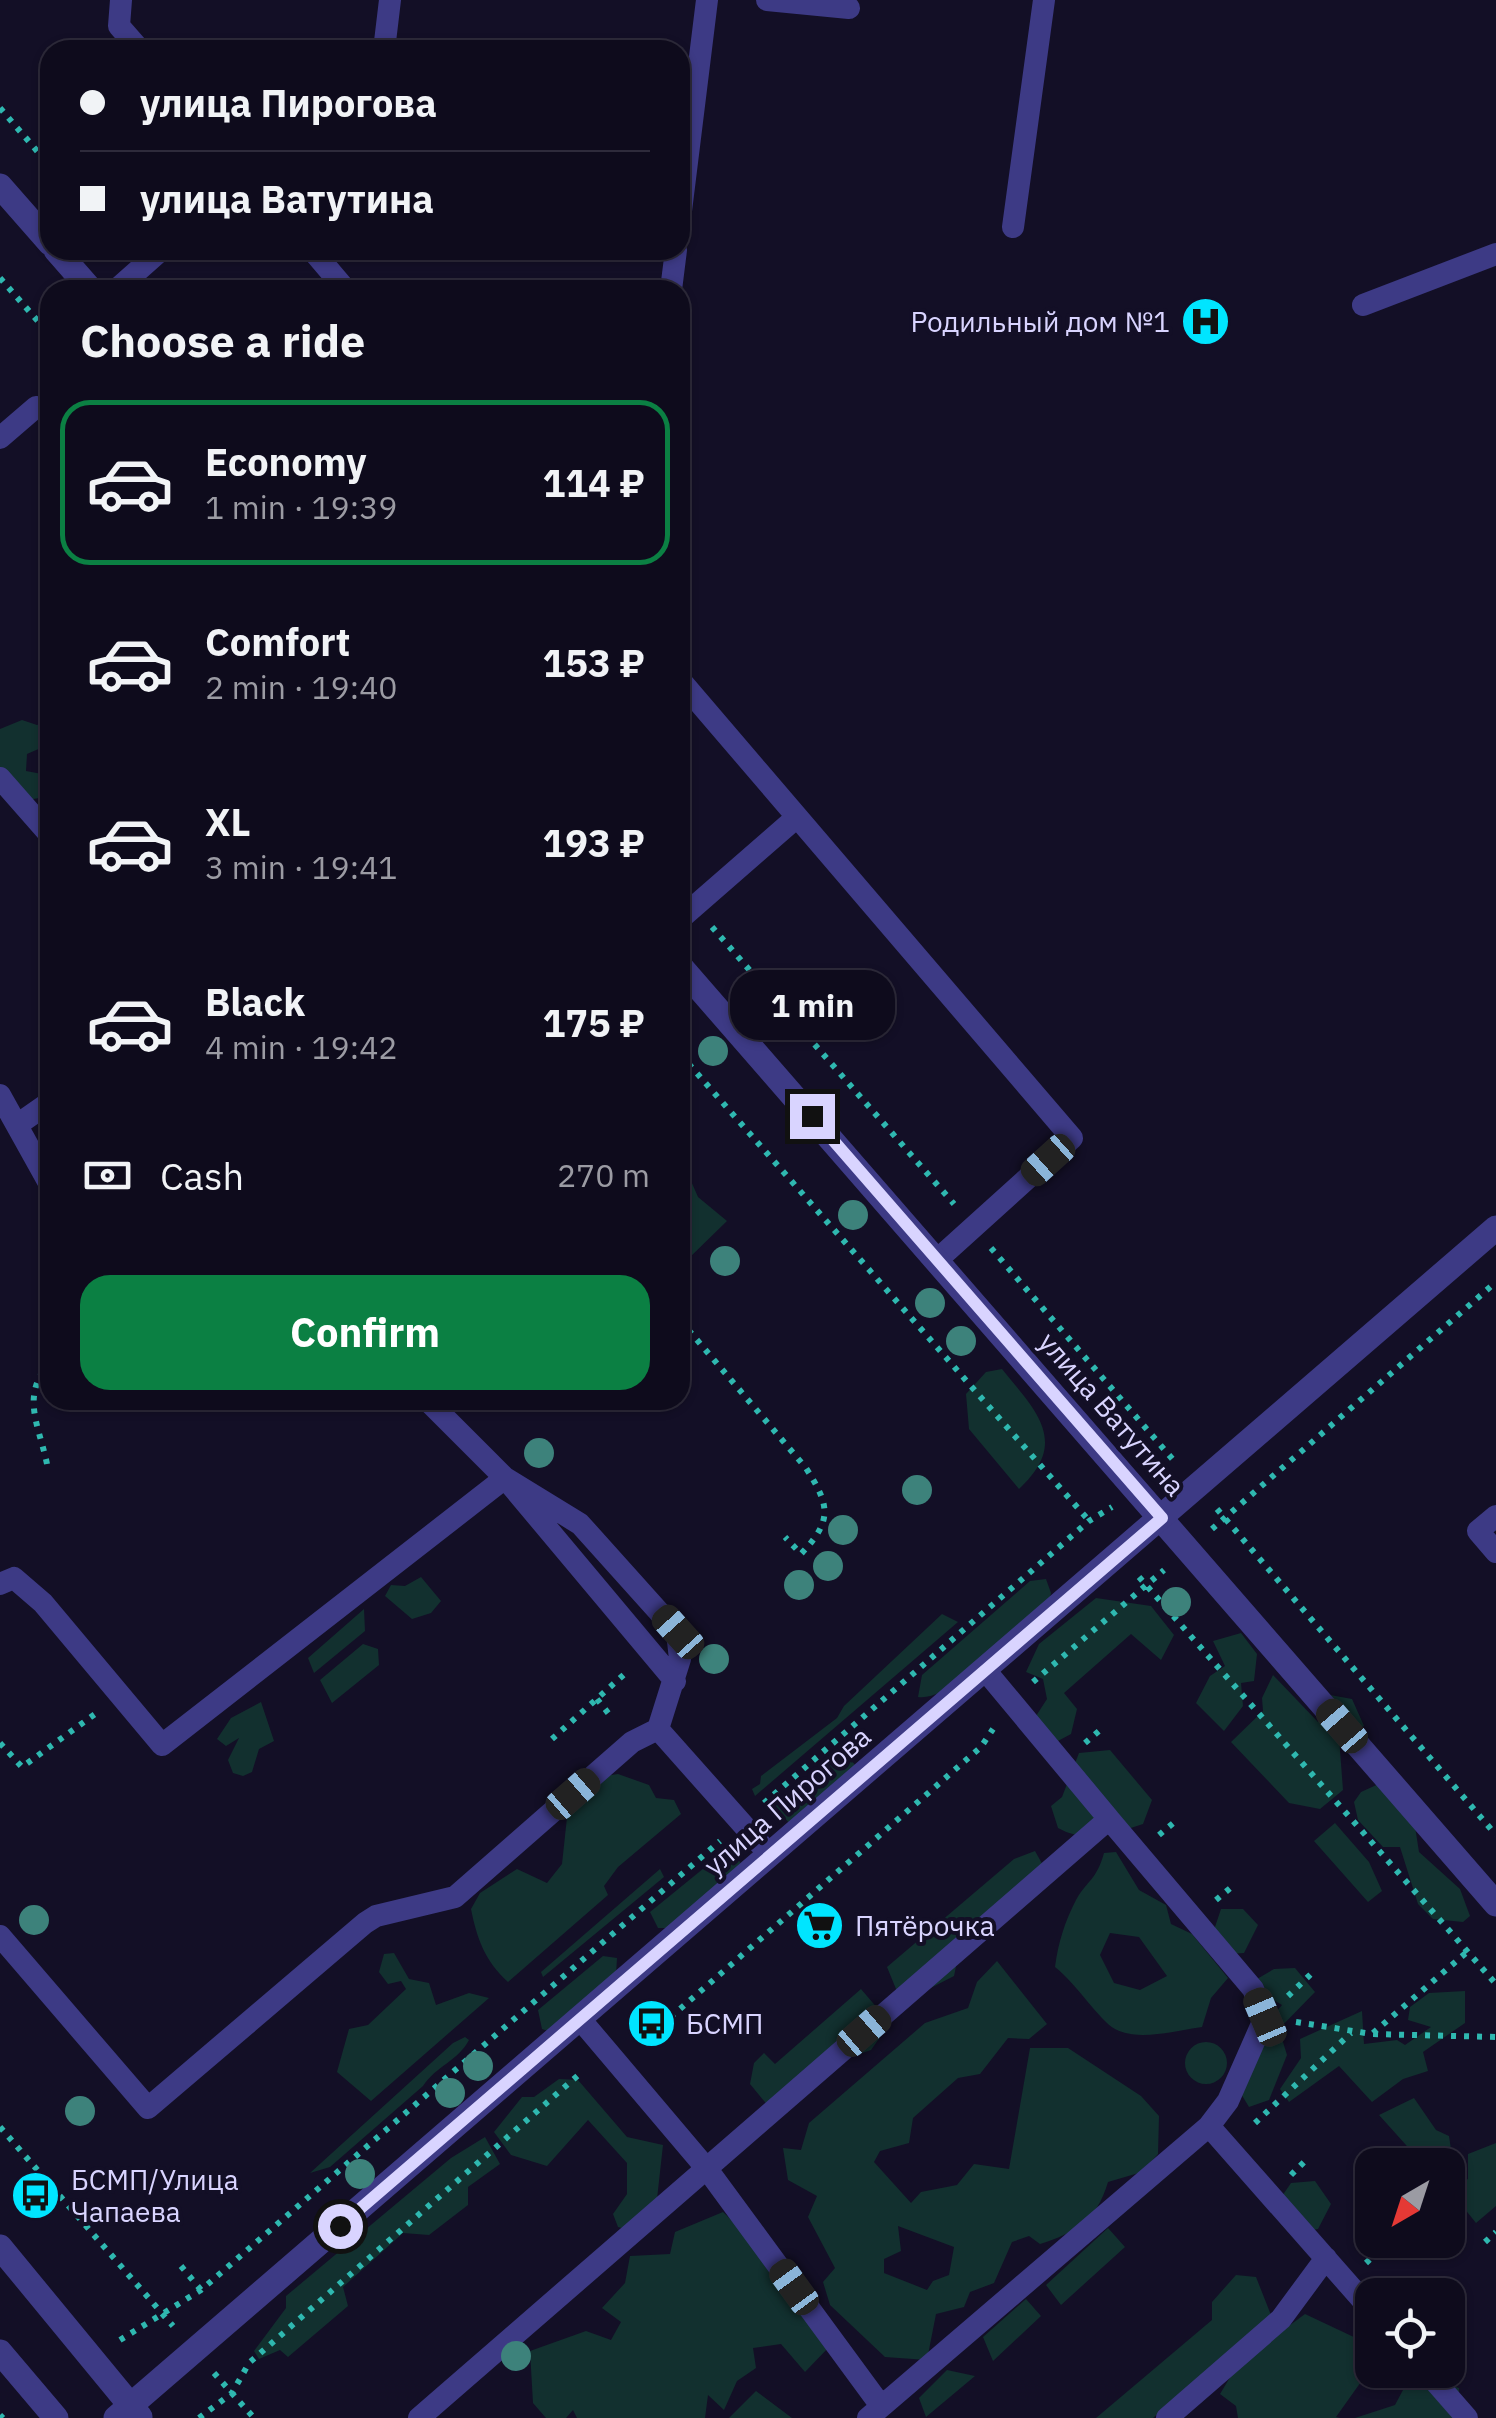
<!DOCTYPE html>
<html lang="en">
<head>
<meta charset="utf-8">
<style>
	:root { --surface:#0e0b1c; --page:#171425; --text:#f1f3f6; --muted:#9b9ba3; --line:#2e2b3b; --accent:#0b8043 }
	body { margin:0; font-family:"IBM Plex Sans",sans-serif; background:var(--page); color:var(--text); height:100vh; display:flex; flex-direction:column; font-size:38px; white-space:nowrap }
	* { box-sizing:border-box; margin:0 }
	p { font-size:32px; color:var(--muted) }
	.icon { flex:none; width:55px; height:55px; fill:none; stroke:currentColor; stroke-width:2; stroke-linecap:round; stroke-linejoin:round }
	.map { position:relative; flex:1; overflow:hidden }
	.details { position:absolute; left:40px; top:280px; width:650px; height:1130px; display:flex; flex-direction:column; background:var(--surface); border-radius:30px; box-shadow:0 2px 8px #0004,0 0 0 2px var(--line) }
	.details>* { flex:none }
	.banner { position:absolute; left:40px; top:40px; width:650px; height:220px; border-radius:30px; box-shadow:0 2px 8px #0004,0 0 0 2px var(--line); display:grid; align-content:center; height:220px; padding:0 40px; background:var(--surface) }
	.needle { width:65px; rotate:219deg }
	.buttons { position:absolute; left:1355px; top:2148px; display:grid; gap:20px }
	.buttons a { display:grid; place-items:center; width:110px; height:110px; border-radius:20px; background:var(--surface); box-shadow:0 2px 8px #0004,0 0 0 2px var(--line); font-size:50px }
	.end { position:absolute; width:45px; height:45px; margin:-22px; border:12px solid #d9d4ff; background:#111; box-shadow:0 0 0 5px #111 }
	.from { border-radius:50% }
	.bubble { position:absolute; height:70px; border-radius:30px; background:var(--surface); box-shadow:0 2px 8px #0004,0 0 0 2px var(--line); font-size:32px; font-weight:700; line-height:70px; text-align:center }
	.car { position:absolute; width:30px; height:60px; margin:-30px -15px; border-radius:12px; box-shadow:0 0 8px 2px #0007; background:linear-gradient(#222 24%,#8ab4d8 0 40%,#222 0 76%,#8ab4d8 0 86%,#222 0) }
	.banner b { display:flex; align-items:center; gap:35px; height:95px; font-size:38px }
	.banner b+b { border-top:2px solid var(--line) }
	.banner i { width:25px; height:25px; background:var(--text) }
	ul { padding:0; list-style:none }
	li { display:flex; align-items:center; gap:30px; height:165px; margin:0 20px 15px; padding:0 20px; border:5px solid transparent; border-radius:30px }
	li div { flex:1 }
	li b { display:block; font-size:38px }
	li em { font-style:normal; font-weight:700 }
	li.current { border-color:var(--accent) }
	li>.icon { width:90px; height:90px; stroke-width:1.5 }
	h2 { padding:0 40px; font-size:45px; line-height:120px }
	.pay { display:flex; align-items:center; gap:25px; height:110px; padding:0 40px; font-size:38px }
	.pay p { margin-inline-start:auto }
	.action { display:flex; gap:20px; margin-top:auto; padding:20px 40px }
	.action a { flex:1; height:115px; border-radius:30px; background:var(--accent); color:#fff; font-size:40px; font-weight:700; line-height:115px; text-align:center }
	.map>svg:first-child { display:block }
	.green { fill:#12302f; fill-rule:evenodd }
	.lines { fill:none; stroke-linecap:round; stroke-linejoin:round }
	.path { stroke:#2fb8b0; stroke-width:6; stroke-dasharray:5 8; stroke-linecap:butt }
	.service { stroke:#3d3a85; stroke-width:22 }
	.minor { stroke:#3d3a85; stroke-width:25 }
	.tertiary { stroke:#3d3a85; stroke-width:25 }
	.tree { fill:#3d827b }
	.route { stroke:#d9d4ff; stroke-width:12 }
	.labels { text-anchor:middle; stroke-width:8; stroke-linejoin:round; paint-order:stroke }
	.poi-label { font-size:28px; fill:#d9d4ff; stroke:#130f26; text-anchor:start }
	.street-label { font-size:28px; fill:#d9d4ff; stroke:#130f26 }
</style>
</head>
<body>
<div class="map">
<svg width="1496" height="2418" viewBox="0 0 1496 2418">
	<rect width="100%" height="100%" fill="#130f26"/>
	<path class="green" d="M 50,719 L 50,744 L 27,754 L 26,771 L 42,774 L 39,798 L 17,802 L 0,770 L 0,729 L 22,720 L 37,725 Z
		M 684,1165 L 698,1197 L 727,1221 L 687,1260 L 680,1260 L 680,1166 Z
		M 1002,1369 C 1036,1411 1070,1442 1019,1489 L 969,1429 L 966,1394 L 986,1372 Z
		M 421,1577 L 441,1601 L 431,1613 L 412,1619 L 385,1596 L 391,1585 L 405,1586 Z
		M 1046,1579 L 1051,1593 L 1047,1609 C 1022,1630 949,1703 918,1697 L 922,1675 L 1030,1581 Z
		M 1096,1598 L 1151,1606 L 1174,1635 L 1161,1660 L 1131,1634 L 1064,1693 L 1077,1709 L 1071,1734 L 1056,1742 L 1034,1719 L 1047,1699 L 1043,1679 L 1026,1672 L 1039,1644 Z
		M 364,1609 L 365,1631 L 314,1673 L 308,1658 Z
		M 942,1614 L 958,1622 L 755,1796 L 752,1789 L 760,1784 L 761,1776 L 837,1718 L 844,1706 Z
		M 1241,1633 L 1257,1654 L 1254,1681 L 1241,1683 L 1243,1706 L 1224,1731 L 1196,1703 L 1210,1676 L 1225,1666 L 1213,1641 Z
		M 363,1644 L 378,1649 L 379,1665 L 332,1703 L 320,1680 Z
		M 1273,1675 L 1318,1722 L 1330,1695 L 1352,1699 L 1364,1726 L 1339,1737 L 1343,1790 L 1320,1809 L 1289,1803 L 1231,1742 L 1263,1711 L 1262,1698 Z
		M 261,1702 L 274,1741 L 259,1749 L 252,1772 L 243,1776 L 233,1773 L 228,1760 L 239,1738 L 226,1746 L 217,1739 L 231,1718 Z
		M 842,1750 L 856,1766 L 789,1823 L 775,1806 Z
		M 1110,1750 L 1152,1800 L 1143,1824 C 1113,1834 1087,1844 1058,1828 L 1051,1806 L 1062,1797 L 1079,1753 Z
		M 618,1774 L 649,1785 L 656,1798 L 674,1800 L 681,1814 L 618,1867 L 604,1886 L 608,1895 L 508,1982 C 485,1961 477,1939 471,1909 L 480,1893 L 517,1869 L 547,1883 L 562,1864 L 568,1808 L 598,1777 Z
		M 1383,1782 L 1414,1820 L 1419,1852 L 1460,1889 L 1470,1916 L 1463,1922 L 1433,1919 L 1418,1904 L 1400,1847 L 1383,1847 L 1358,1820 L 1354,1802 L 1361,1792 Z
		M 1335,1823 L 1369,1862 L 1382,1891 L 1368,1902 L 1314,1841 Z
		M 733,1851 L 743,1867 L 676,1928 L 658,1928 L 650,1912 L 720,1855 Z
		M 1035,1851 L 1044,1867 L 959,1952 L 954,1976 L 919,1994 L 896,1989 L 887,1967 L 1014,1859 Z
		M 1116,1852 L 1139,1890 L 1166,1905 L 1171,1924 L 1192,1934 L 1228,1978 L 1211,1998 L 1202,2027 C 1177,2030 1139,2042 1115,2029 C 1099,2020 1076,1983 1055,1967 C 1058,1943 1065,1921 1076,1900 C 1088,1879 1096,1881 1104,1853 ZM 1110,1933 L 1139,1937 L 1167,1976 L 1140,1990 L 1114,1983 L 1100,1955 Z
		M 660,1869 L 664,1877 L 543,1977 L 541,1972 Z
		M 1221,1909 L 1243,1909 L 1258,1925 L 1244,1953 L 1229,1954 L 1213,1933 Z
		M 394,1953 L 409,1979 L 429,1983 L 436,2005 L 469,1993 L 489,1998 L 371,2101 L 337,2072 L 349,2029 L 368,2025 L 406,1989 L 401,1981 L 388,1984 L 379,1972 L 384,1954 Z
		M 603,1956 L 617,1958 L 616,1975 L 554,2033 L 542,2029 L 538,2010 Z
		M 997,1961 L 1047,2024 L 1029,2039 L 1008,2038 L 980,2074 L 958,2078 L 913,2118 L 909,2143 L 880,2151 L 874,2162 L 911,2203 L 921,2192 L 957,2185 L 974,2164 L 1009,2169 L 1030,2048 L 1068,2048 L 1141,2096 L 1159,2116 L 1158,2154 L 1142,2172 L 1108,2182 C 1097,2220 1075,2233 1040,2244 L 1029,2236 L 1012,2242 L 994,2283 L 970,2292 L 964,2307 L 936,2314 L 927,2360 L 885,2357 L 830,2305 L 823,2282 L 835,2268 L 808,2217 L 817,2196 L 788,2180 L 783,2148 L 801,2150 L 809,2123 L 925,2023 L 968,2008 L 977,1982 ZM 898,2226 L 954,2247 L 949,2275 L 933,2281 L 927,2290 L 884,2273 L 884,2259 L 901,2251 Z
		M 1295,1968 L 1315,1992 L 1279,2029 L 1287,2055 L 1269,2100 L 1249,2107 L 1232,2079 L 1246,2046 L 1282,2005 L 1265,1995 L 1257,1979 L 1274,1969 Z
		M 861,1989 L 890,2023 L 871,2050 L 830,2064 L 769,2107 L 750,2084 L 754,2063 L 764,2053 L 775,2064 Z
		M 1465,1991 L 1465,2023 L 1423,2052 L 1428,2071 L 1403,2079 L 1372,2102 L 1339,2066 L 1289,2102 L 1280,2089 L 1301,2058 L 1300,2039 L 1362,2011 L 1364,2044 L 1397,2040 L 1405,2045 L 1431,2027 L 1408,2020 L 1410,2007 L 1429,1993 Z
		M 465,2037 L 469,2040 C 458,2061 436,2066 423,2086 L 330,2167 L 310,2173 L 453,2043 Z
		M1185 2063a21 21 0 1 1 42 0a21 21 0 1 1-42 0Z
		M 559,2079 L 578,2080 L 627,2137 L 663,2145 L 655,2217 L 640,2233 L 618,2227 L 613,2214 L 627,2194 L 627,2163 L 588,2120 L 547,2166 L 511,2155 L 494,2132 L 522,2097 L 534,2097 Z
		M 1414,2098 L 1436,2130 L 1449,2136 L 1454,2170 L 1448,2175 L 1448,2165 L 1424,2165 L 1379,2115 Z
		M 485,2137 L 500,2164 L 468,2187 L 468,2205 L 429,2235 L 403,2233 L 343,2287 L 348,2306 L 288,2357 L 280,2350 L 259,2359 L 254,2351 L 286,2308 L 286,2296 L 451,2158 Z
		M 1496,2143 L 1496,2206 L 1476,2223 L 1448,2188 L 1468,2179 L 1468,2154 Z
		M 1315,2181 L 1331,2204 L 1318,2229 L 1296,2233 L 1280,2199 L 1291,2183 Z
		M 723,2212 L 794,2280 L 829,2347 L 805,2372 L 781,2344 L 753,2348 L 756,2368 L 737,2381 L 724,2410 L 708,2395 L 705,2418 L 577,2418 L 573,2410 L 566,2418 L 546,2418 L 533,2403 L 530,2351 L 586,2331 L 611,2340 L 621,2322 L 602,2308 L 625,2283 L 630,2256 L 670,2254 L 675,2232 Z
		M 1108,2228 L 1125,2247 L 1061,2305 L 1046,2285 Z
		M 1236,2275 L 1256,2277 L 1271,2315 L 1153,2418 L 1096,2418 L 1212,2320 L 1212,2302 Z
		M 1026,2299 L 1041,2316 L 993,2361 L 983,2337 Z
		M 1305,2314 L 1358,2339 L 1368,2372 L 1336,2417 L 1340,2418 L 1238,2418 L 1236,2406 L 1220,2394 L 1238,2364 Z
		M 947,2370 L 975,2376 L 926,2417 L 919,2398 Z
		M 1411,2375 L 1459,2388 L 1458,2418 L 1355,2418 L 1395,2405 Z
		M 756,2391 L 792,2418 L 729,2418 Z"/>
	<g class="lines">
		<path class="path" d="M 0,108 L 50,166
			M 0,278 L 50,335
			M 712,927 L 954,1204
			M 680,1054 L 1091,1523
			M 991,1248 L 1175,1462
			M 680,1320 L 806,1468 C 830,1506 833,1520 801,1554 L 785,1537
			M 47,1464 C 39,1425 20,1396 50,1362
			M 1217,1509 L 1496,1835
			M 1212,1529 L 1496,1282
			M 1139,1577 L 1496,1984
			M 1033,1682 L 1164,1570
			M 597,1699 L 612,1718
			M 552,1739 L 629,1670
			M 0,1743 L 22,1767 L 95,1714
			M 1085,1743 L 1099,1731
			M 764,1803 L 1089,1521 L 1112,1507
			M 1159,1835 L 1177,1820
			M 1216,1900 L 1234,1885
			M 1288,1996 L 1311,1974
			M 1296,2022 L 1372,2034 L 1496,2037
			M 1373,2033 L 1467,1952
			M 641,2043 L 981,1747 L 993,1729
			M 1255,2123 L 1351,2033
			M 0,2127 L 173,2326
			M 1291,2175 L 1304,2162
			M 1485,2242 L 1496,2232
			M 1366,2263 L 1380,2250
			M 181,2266 L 201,2290
			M 120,2340 L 201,2290 L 720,1841
			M 214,2373 L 254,2418
			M 0,2415 L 3,2418
			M 199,2418 L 232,2393 L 249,2363 L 583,2071"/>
		<path class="service" d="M 121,0 L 119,26 L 140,50
			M 767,0 L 849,8
			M 384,50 L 390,0
			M 680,219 L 707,0
			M 1013,227 L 1044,0
			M 312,250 L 346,290
			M 116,290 L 161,250
			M 671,290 L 676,250
			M 1363,305 L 1496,254
			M 0,438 L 36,407
			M 680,680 L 1072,1138 L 937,1260
			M 0,778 L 50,835
			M 680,919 L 797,817
			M 0,1095 L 50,1185
			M 17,1125 L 50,1102
			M 427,1400 L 505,1478 L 580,1524 L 677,1632 L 680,1659 L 658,1729 L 770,1855
			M 1496,1516 L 1478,1531 L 1496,1552
			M 0,1584 L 14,1578 L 43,1603 L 162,1745 L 505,1478 L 675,1681
			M 1109,1819 L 1253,1989 L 1265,2017 L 1228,2101 L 1209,2126
			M 0,1936 L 148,2108 L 365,1923 L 376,1916 L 455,1897 L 632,1742 L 658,1729
			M 580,2019 L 707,2169 L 881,2406
			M 1425,2370 L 1467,2418
			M 419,2418 L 1109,1819 L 985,1670
			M 868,2418 L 1209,2126 L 1372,2311
			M 1167,2418 L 1281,2319 L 1326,2258"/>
		<path class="minor" d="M 0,186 L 50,243
			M 56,250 L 91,290
			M 680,966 L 1496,1904"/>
		<path class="tertiary" d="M 0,2247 L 140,2417
			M 0,2352 L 56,2418
			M 116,2418 L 1496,1228"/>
	</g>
	<g class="tree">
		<circle cx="713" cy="1051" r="15"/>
		<circle cx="853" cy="1215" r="15"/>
		<circle cx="725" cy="1261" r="15"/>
		<circle cx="930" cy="1303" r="15"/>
		<circle cx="961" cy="1341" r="15"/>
		<circle cx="539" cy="1453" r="15"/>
		<circle cx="917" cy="1490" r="15"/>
		<circle cx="843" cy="1530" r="15"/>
		<circle cx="828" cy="1566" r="15"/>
		<circle cx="799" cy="1585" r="15"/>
		<circle cx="1176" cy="1602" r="15"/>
		<circle cx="714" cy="1659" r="15"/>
		<circle cx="34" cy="1920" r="15"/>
		<circle cx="478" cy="2066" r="15"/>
		<circle cx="450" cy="2093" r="15"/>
		<circle cx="80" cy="2111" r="15"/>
		<circle cx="360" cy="2174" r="15"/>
		<circle cx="516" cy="2356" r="15"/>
	</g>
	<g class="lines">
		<path class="route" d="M 340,2226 L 1162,1518 L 812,1116"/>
	</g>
	<defs>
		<symbol id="hospital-disc" viewBox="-11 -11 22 22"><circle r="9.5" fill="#00e5ff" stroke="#130f26"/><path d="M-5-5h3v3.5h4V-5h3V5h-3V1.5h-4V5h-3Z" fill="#111"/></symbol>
		<symbol id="supermarket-disc" viewBox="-11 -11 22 22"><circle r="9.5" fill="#00e5ff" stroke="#130f26"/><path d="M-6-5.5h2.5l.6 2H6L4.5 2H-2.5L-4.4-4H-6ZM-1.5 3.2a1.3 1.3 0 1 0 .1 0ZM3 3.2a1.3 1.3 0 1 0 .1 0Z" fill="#111"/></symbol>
		<symbol id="bus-disc" viewBox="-11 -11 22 22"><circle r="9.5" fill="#00e5ff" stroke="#130f26"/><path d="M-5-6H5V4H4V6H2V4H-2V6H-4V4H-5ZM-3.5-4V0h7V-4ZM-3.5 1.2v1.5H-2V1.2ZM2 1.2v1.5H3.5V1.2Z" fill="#111"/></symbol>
	</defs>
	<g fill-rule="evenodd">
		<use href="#hospital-disc" x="1178" y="294" width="55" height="55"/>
		<use href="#supermarket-disc" x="792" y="1898" width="55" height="55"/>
		<use href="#bus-disc" x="624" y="1996" width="55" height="55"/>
		<use href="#bus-disc" x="8" y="2168" width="55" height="55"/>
	</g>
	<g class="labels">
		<g class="poi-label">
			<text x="1170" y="332" text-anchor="end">Родильный дом №1</text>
			<text x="855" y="1936">Пятёрочка</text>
			<text x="686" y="2034">БСМП</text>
			<text x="71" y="2190">БСМП/Улица<tspan x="71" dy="32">Чапаева</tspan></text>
		</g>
		<g class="street-label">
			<text transform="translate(1112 1414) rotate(49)" y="10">улица Ватутина</text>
			<text transform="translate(787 1801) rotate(-41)" y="10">улица Пирогова</text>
		</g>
	</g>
</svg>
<div class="buttons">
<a><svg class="needle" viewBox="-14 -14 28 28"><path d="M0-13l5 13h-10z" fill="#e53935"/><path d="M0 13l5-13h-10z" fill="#9b9ba3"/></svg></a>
<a><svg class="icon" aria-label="locate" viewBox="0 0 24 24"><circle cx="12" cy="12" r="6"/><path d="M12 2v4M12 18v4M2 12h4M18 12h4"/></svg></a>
</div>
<i class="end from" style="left:340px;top:2226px"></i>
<i class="end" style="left:812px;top:1116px"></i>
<div class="bubble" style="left:730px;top:970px;width:165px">1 min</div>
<i class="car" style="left:1048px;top:1160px;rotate:228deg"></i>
<i class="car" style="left:678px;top:1632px;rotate:318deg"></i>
<i class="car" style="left:1342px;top:1726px;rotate:319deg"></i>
<i class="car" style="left:573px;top:1794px;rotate:49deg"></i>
<i class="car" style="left:1265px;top:2017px;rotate:337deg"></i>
<i class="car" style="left:864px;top:2031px;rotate:49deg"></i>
<i class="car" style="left:794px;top:2287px;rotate:324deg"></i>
<div class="banner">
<b><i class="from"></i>улица Пирогова</b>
<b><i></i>улица Ватутина</b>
</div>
<section class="details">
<h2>Choose a ride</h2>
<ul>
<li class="current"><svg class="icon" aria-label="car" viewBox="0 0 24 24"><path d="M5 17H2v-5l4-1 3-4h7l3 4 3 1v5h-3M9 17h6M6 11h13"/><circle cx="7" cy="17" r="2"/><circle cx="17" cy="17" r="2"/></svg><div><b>Economy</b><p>1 min · 19:39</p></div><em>114 ₽</em></li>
<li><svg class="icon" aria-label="car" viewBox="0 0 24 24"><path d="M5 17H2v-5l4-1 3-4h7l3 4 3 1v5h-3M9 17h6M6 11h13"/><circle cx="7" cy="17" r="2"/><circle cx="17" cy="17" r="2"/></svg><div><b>Comfort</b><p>2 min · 19:40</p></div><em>153 ₽</em></li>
<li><svg class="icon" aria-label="car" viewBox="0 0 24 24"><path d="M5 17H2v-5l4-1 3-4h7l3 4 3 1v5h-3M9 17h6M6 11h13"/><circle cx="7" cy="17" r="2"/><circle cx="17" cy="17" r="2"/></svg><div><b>XL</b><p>3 min · 19:41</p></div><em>193 ₽</em></li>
<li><svg class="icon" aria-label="car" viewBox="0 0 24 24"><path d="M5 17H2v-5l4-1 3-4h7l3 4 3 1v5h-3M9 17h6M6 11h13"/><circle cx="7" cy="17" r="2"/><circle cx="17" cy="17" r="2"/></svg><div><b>Black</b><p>4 min · 19:42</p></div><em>175 ₽</em></li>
</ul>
<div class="pay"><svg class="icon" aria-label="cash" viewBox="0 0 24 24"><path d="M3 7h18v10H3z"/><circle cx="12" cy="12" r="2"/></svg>Cash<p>270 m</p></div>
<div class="action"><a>Confirm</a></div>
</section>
</div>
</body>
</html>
